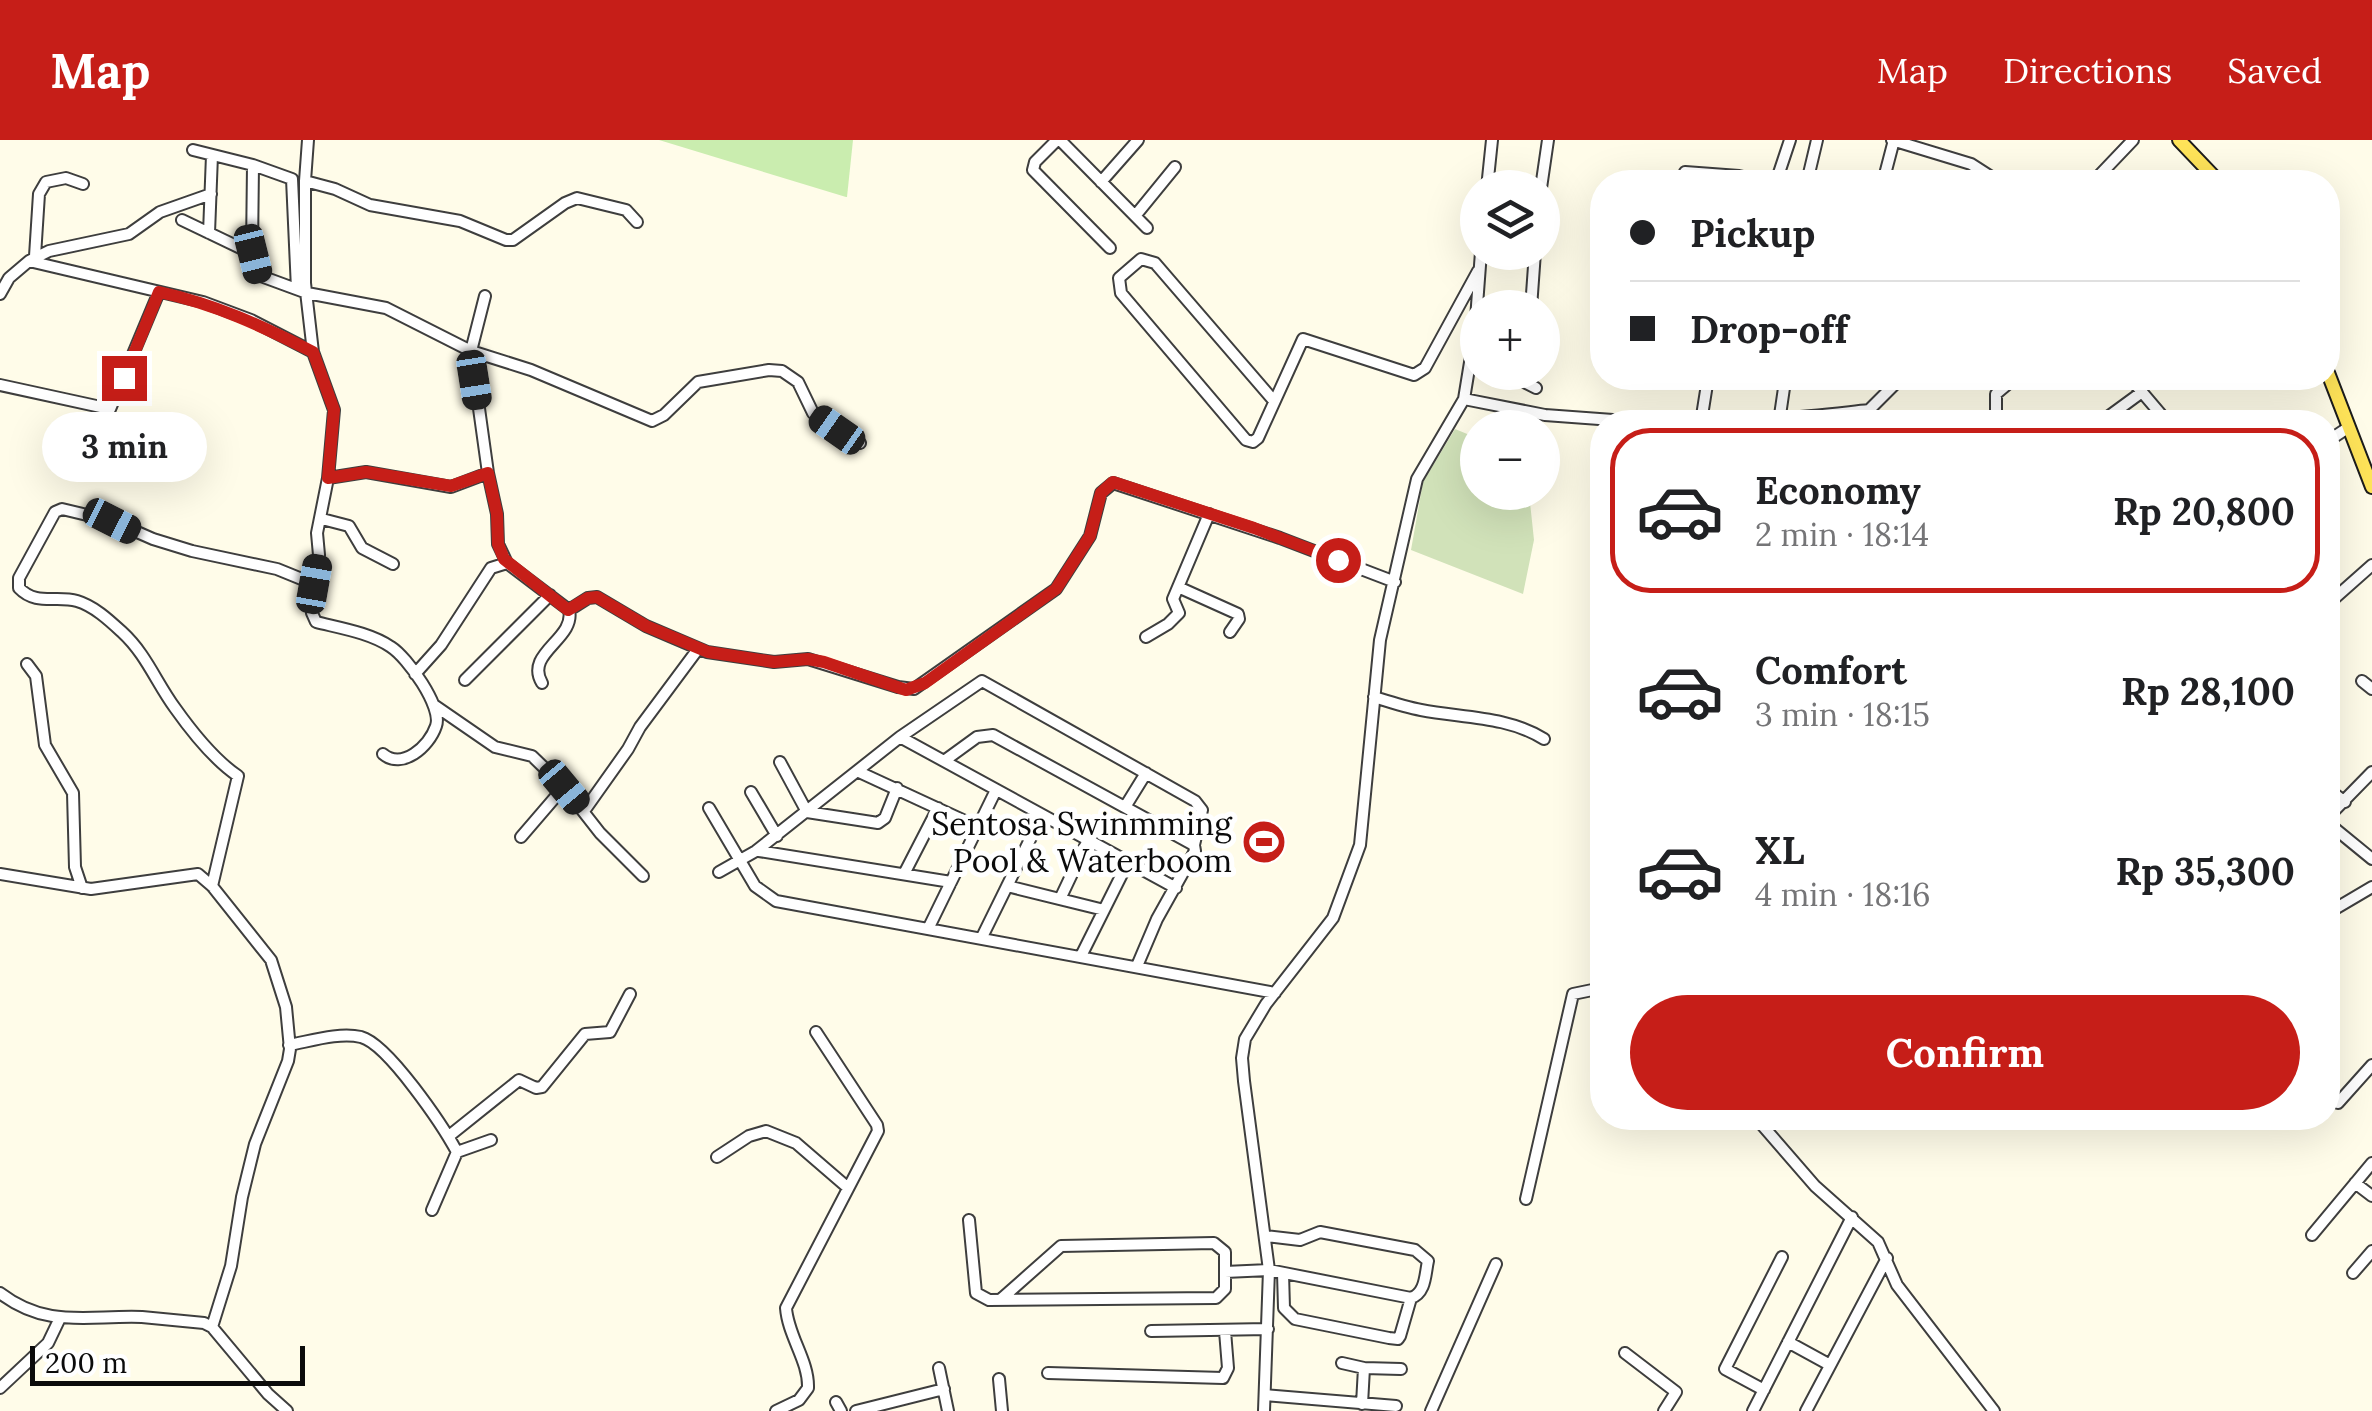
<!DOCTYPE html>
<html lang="en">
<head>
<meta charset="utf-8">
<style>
	:root { --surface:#fff; --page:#f6f6f6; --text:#202124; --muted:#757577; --line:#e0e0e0; --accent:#c61e18 }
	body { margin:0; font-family:Lora,serif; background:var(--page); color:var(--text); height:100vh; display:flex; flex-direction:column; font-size:38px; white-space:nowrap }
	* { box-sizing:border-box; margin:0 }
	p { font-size:32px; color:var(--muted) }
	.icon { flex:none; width:55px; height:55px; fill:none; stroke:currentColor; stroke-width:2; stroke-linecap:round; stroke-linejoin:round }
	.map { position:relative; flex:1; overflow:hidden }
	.details { position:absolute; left:1590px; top:270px; width:750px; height:720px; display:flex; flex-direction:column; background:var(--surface); border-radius:40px; box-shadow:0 10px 40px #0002 }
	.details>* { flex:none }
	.banner { position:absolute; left:1590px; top:30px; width:750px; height:220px; border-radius:40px; box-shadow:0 10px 40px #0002; display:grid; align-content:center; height:220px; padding:0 40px; background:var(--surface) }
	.buttons { position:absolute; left:1460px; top:30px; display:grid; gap:20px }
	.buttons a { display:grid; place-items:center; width:100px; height:100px; border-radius:50%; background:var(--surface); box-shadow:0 10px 40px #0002; font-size:50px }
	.scale { position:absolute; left:30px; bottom:25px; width:275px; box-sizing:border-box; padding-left:10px; border:5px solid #0b0b0b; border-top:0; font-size:28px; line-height:35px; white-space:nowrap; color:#0b0b0b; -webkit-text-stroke:8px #fff; paint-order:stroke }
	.end { position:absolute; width:45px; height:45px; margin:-22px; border:12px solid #c61e18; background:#fff; box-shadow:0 0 0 5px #fff }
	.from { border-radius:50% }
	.bubble { position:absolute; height:70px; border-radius:35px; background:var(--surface); box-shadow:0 10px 40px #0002; font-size:32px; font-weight:700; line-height:70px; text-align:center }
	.car { position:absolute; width:30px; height:60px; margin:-30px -15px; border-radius:12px; box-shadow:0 0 8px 2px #0007; background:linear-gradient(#222 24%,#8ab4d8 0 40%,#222 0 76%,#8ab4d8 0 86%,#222 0) }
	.banner b { display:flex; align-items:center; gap:35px; height:95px; font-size:38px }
	.banner b+b { border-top:2px solid var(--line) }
	.banner i { width:25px; height:25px; background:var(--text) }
	ul { padding:18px 0 0; list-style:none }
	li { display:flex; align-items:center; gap:30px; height:165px; margin:0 20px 15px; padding:0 20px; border:5px solid transparent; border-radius:40px }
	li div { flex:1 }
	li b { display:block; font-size:38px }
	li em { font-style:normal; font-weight:700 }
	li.current { border-color:var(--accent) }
	li>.icon { width:90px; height:90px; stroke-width:1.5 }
	.button { display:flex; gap:20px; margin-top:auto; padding:20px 40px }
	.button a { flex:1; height:115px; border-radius:60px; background:var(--accent); color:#fff; font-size:40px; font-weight:700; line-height:115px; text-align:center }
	header { display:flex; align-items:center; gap:60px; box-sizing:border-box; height:140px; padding:0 50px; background:var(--accent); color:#fff }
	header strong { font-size:48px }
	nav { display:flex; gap:55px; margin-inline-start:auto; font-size:35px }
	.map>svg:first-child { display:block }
	.green { fill:#caedaf }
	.cemetery { fill:#d1e2b9 }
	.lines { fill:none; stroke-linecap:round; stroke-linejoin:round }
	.minor-casing { stroke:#3e3e3e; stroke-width:14 }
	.major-casing { stroke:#1c1c1c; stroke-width:16 }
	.minor { stroke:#fff; stroke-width:10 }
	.major { stroke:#ffe459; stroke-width:12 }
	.route { stroke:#c61e18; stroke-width:12 }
	.labels { text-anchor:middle; stroke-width:10; stroke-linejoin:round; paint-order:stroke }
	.poi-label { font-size:32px; fill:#0b0b0b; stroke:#fff; text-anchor:end }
</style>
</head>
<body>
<header>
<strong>Map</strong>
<nav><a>Map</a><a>Directions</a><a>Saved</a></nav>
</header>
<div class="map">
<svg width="2372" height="1271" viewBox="0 0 2372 1271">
	<rect width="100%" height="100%" fill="#fffce9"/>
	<path class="green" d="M 659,0 L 853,0 L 847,57 L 846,57 Z"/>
	<path class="cemetery" d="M 1455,289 L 1477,298 L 1478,352 L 1529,353 L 1534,400 L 1523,454 L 1411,410 L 1423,342 Z"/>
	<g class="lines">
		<defs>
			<path id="minor" d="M 308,0 L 305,41 L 305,143 L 313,212 L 334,270 L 328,338 L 317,393 L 319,415 L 311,459 L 312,473 L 316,482 C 340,488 371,493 391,507 C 407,517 443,567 436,586 C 429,607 402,630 383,614
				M 1057,0 L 1035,22 L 1033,30 L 1110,108
				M 1060,0 L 1147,88
				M 1892,0 L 1971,24 L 1999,42
				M 193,10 L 253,25 L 252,110 L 258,135 L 307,153 L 386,168 L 471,211 L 485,156
				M 253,25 L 292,39 L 297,149
				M 1685,32 L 1739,36 L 1767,42
				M 305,41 L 335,49 L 370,65 L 460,81 L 506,100 L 513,100 L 565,63 L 577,58 L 626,70 L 637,82
				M 1101,42 L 1138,0
				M 1776,42 L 1790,0
				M 1807,42 L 1817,0
				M 1883,42 L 1894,0
				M 2093,42 L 2133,0
				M 1487,48 L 1492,0
				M 1541,48 L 1548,0
				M 1135,76 L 1175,27
				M 182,80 L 253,114
				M 209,93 L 212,15
				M 35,116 L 39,54 L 46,42 L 66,38 L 83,44
				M 29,121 L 49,111 L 129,94 L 160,72 L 211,54
				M 0,154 L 9,138 L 29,121 L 203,162 L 251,180 L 313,212
				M 1531,168 L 1535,112
				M 1526,232 L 1526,243 L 1536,248
				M 2130,238 L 2164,278
				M 0,245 L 110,269 L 159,152
				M 1464,259 L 1545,275 L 1640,282
				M 1274,261 L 1155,123 L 1141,119 L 1119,138 L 1121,153 L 1246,300 L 1253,302 L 1258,298 L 1303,199 L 1414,235 L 1425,228 L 1478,131
				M 1779,278 C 1810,277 1840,273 1869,270 L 1901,238
				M 1701,282 L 1708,238
				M 1779,282 L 1784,248
				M 1996,282 L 1996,254 L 2015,238
				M 2101,282 L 2142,252
				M 2328,301 L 2349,287
				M 860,303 L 813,273 L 798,242 L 782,231 L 769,230 L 698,242 L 664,275 L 652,281 L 531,230 L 471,211 L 488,333 L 497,374 L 498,404 L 507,423 L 569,470 L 588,458 L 597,457 L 646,486 L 707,512 L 774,522 L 808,519 L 898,547 L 914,549 L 1056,449 L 1090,396 L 1101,353 L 1113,343 L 1280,398 L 1395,442
				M 328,338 L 366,332 L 451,347 L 488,333
				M 322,379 L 349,386 L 362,408 L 393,424
				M 1178,447 L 1238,474 L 1239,479 L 1230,492
				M 2328,464 L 2372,425
				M 1146,497 L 1168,484 L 1179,473 L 1173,459 L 1209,374
				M 27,524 L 36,536 L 45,605 L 73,653 L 75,727 L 82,748
				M 415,534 L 441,505 L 491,428 L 507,423
				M 465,540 L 550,455
				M 2362,541 L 2372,549
				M 542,543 C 524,513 576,499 569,470
				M 1374,557 C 1390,562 1405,567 1421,570 C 1463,578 1507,576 1544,599
				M 434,565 L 495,607 L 532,616 L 564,647 L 600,693 L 643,736
				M 900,597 L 1176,748
				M 944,621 L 977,597 L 993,595 L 1194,705 L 1195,711 L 1157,779 L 1137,826
				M 780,622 L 807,672 L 878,683 L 885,678 L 897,648
				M 859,632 L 978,687
				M 2328,649 L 2345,662
				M 751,652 L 777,696
				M 1125,667 L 1146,633
				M 709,668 L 755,746 L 776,761 L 1275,853
				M 584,671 L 628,609 L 640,587 L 698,509
				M 2328,677 L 2372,632
				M 2328,683 L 2372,719
				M 521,697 L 564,647
				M 759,711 L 951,742
				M 719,732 L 756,711 L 900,597 L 982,541 L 1195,661 L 1202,670 L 1194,705
				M 0,734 L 91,749 L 198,734 L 212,746 L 271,820 L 286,867 L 290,909 L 288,921 L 255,1004 L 242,1057 L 231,1126 L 212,1187
				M 904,734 L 938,668
				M 212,746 L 238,636 C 213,619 192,592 175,568 C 156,542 146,514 122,492 C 109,480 94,466 77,461 C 57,455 36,466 19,448 L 19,438 L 55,372 L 62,369 L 112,381 L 153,399 L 192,411 L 277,429 L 314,444
				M 1007,746 L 1104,770
				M 1060,759 L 1088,700
				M 2328,773 L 2372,747
				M 929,787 L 996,650
				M 982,797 L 1042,675
				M 1081,816 L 1128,722
				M 1599,848 L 1602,828
				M 289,905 C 311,901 339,892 361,897 C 388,904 443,986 457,1012
				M 2338,963 L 2372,925
				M 1756,978 L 1815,1046 L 1878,1102 L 1897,1145 L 1994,1271
				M 449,996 L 519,940 L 536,948 L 542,947 L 585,894 L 610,892 L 630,854
				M 717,1017 L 749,996 L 766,991 L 796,1003 L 847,1047
				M 2355,1043 L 2372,1056
				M 1526,1059 L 1573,854 L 1602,848
				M 432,1070 L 457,1012 L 491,1000
				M 969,1080 L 976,1153 L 989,1160 L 1216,1158 L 1225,1149 L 1225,1112 L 1214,1103 L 1061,1106 L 1000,1160
				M 2312,1095 L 2372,1023
				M 1225,1132 L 1269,1130 L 1411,1158 C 1426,1153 1425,1134 1428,1121 L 1415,1110 L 1320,1092 L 1300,1100 L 1265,1096
				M 1283,1133 L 1284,1168 L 1295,1179 L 1389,1198 L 1398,1199 L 1400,1196 L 1411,1158
				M 2353,1133 L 2372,1111
				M 0,1153 C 47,1189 88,1175 142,1177 C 163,1179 184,1181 204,1183 L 212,1187 L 268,1254 L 287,1271
				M 1151,1191 L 1268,1189
				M 1788,1202 L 1830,1225
				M 1625,1213 L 1676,1252 L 1664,1271
				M 1342,1223 L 1364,1228
				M 939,1228 L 948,1271
				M 1048,1233 L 1223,1238 L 1228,1228 L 1225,1191
				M 999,1239 L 1002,1271
				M 0,1248 L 48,1203 L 60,1178
				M 1764,1250 L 1725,1229 L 1782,1117
				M 1265,1255 L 1396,1266
				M 836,1262 L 841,1271
				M 1362,1264 L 1364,1228 L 1401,1229
				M 776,1271 L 799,1260 L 808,1248 C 809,1221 788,1196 786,1168 L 878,991 L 877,985 L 816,892
				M 856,1271 L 944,1249
				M 1264,1271 L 1269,1130 L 1244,941 L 1242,918 L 1245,899 L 1266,864 L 1333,778 L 1360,705 L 1380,500 L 1417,339 L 1464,259 L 1475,192 L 1481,112
				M 1431,1271 L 1496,1124
				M 1753,1271 L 1852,1077
				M 1806,1271 L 1887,1118"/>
			<path id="major" d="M 2179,0 L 2219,42
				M 2328,233 L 2372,347"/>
		</defs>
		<use href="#minor" class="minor-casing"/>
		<use href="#major" class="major-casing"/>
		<use href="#minor" class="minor"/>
		<use href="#major" class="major"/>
	</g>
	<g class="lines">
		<path class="route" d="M 124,238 L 159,152 C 215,164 262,186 313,212 L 334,270 L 328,338 L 366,332 L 451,346 L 488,333 L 497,374 L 498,404 L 504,419 L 568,470 L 588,458 L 597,457 L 646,486 L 708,512 L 774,522 L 808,519 L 824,522 L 906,550 L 925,543 L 1056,449 L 1090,396 L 1101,353 L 1113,342 L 1254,388 L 1338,420"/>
	</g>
	<defs>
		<symbol id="stadium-disc" viewBox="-11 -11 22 22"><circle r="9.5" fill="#c61e18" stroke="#fff"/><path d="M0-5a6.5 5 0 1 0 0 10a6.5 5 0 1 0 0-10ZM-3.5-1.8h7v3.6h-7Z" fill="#fff"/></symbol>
	</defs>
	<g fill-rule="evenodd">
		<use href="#stadium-disc" x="1239" y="677" width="50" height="50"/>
	</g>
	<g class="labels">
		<g class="poi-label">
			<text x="1232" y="695">Sentosa Swinmming<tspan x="1232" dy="37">Pool &amp; Waterboom</tspan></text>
		</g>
	</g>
</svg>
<div class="buttons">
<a><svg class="icon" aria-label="layers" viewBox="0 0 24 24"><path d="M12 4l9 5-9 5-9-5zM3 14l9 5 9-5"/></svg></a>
<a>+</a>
<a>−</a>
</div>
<div class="scale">200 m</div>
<i class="end from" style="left:1338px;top:420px"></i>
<i class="end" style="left:124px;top:238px"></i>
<div class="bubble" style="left:42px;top:272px;width:165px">3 min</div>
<i class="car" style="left:253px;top:114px;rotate:166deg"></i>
<i class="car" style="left:474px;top:240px;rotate:171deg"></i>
<i class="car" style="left:837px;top:290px;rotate:305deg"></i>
<i class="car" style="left:112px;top:381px;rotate:117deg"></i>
<i class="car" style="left:314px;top:444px;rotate:10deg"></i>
<i class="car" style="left:564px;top:647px;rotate:140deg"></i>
<div class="banner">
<b><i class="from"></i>Pickup</b>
<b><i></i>Drop-off</b>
</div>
<section class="details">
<ul>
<li class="current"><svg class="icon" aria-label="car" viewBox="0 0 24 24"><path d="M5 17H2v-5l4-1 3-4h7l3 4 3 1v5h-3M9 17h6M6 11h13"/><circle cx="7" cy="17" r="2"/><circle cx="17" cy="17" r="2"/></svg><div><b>Economy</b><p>2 min · 18:14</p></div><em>Rp 20,800</em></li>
<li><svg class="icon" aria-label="car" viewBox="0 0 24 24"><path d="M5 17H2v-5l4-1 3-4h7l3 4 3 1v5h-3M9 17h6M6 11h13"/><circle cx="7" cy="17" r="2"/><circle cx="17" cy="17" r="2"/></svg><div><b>Comfort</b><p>3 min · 18:15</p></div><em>Rp 28,100</em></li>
<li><svg class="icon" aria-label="car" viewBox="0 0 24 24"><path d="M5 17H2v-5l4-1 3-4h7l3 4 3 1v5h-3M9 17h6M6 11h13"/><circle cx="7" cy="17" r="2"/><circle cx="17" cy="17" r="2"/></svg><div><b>XL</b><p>4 min · 18:16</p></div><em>Rp 35,300</em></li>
</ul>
<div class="button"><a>Confirm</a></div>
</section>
</div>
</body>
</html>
